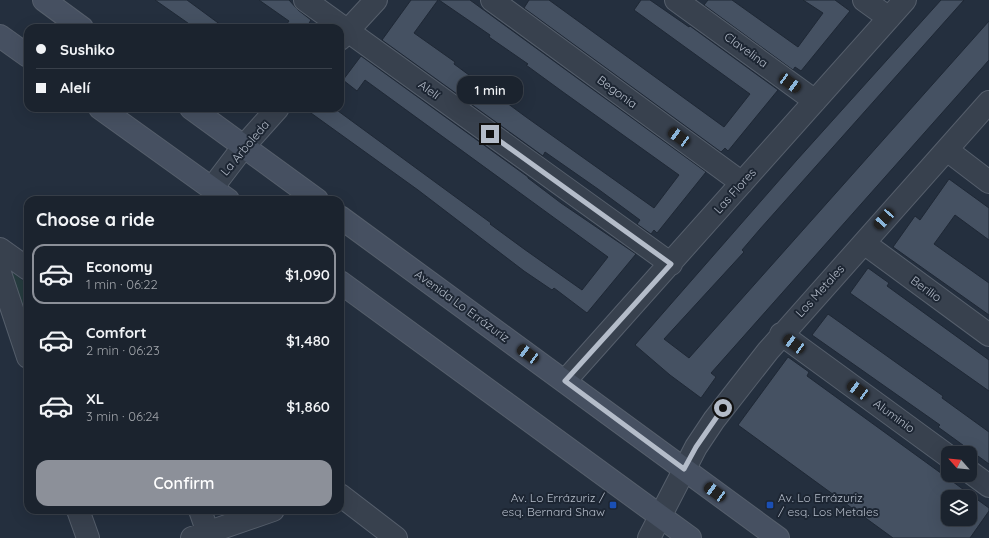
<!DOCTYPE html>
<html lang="en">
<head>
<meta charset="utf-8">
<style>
	:root { --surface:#1b232e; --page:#282f3a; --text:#f1f3f6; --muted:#a0a4aa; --line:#39404a; --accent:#8c9099 }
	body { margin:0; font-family:Quicksand,sans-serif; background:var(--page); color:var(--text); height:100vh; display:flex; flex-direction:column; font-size:15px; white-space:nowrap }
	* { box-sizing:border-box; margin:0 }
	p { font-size:13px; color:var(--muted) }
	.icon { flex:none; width:22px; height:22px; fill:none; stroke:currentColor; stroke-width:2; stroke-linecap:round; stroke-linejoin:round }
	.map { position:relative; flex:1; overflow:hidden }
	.sheet { position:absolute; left:24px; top:196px; width:320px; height:318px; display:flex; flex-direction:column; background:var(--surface); border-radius:12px; box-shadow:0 4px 16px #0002,0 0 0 1px var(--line) }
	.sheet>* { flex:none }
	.top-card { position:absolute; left:24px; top:24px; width:320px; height:88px; border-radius:12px; box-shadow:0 4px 16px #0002,0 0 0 1px var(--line); display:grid; align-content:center; height:88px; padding:0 12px; background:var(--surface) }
	.needle { width:26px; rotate:297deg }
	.buttons { position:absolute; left:941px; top:446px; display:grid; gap:8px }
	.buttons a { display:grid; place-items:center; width:36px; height:36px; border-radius:8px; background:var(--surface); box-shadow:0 4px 16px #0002,0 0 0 1px var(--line); font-size:20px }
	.end { position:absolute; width:18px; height:18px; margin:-9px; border:5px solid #b4bcc9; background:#111; box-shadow:0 0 0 2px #111 }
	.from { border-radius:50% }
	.bubble { position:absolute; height:28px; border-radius:12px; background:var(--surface); box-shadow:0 4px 16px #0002,0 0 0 1px var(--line); font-size:13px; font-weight:600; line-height:28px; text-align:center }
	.car { position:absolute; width:12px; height:24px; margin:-12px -6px; border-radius:5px; box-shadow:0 0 3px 1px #0007; background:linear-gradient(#222 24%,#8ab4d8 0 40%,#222 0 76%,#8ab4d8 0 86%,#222 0) }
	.top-card b { display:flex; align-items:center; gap:14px; height:38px; font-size:15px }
	.top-card b+b { border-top:1px solid var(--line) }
	.top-card i { width:10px; height:10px; background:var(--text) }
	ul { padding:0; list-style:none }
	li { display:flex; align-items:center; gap:12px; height:60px; margin:0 8px 6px; padding:0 4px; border:2px solid transparent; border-radius:12px }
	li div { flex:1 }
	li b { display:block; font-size:15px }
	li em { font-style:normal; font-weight:600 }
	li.on { border-color:var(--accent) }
	li>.icon { width:36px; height:36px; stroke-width:1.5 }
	h2 { padding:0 12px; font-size:18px; line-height:48px }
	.primary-button { display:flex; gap:8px; margin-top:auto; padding:8px 12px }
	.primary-button a { flex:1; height:46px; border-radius:12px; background:var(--accent); color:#fff; font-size:16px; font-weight:600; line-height:46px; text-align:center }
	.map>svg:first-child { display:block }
	.green { fill:#263c3f }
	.building { fill:#455162; stroke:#1f2835; fill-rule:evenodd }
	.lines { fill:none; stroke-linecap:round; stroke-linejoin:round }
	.minor-casing { stroke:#565f6c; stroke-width:24 }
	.secondary-casing { stroke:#565f6c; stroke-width:24 }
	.minor { stroke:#38414e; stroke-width:22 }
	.secondary { stroke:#465061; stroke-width:22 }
	.route { stroke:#b4bcc9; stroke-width:5 }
	.transit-dot { fill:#1a4fb4; stroke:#1d2633; stroke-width:1.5 }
	.labels { text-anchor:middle; stroke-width:4; stroke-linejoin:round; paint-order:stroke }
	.street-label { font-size:12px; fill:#b4bcc9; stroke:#1d2633 }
	.poi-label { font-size:12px; fill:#b4bcc9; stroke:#1d2633; text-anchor:end }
</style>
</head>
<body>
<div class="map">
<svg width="989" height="538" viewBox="0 0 989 538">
	<rect width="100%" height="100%" fill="#242f3e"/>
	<path class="green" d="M 0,262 L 28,285 L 28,344 Z"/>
	<path class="building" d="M 155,0 L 187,0 L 225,28 L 195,28 Z
		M 259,0 L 289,0 L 298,10 L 311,20 L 306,28 L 284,28 L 289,21 Z
		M 411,0 L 438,0 L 414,33 L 455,62 L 454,64 L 526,117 L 654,208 L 679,175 L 563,92 L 526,65 L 528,64 L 489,37 L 490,35 L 439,0 L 470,0 L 706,172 L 657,233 L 654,230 L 651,234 L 637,224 L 640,220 L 598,189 L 545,152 L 543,156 L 382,40 Z
		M 529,0 L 549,0 L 724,127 L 750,94 L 634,10 L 641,0 L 650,0 L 689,27 L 690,26 L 778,90 L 728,151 L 725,148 L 721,152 L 524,8 Z
		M 708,0 L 732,0 L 798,47 L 823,13 L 803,0 L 835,0 L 850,11 L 801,71 L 795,67 L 793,70 L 704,5 Z
		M 941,0 L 964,0 L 760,229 L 742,250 L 744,252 L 664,339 L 689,358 L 989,21 L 989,60 L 711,373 L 716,377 L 701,398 L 670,375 L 635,345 L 796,161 Z
		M 361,56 L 528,177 L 528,178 L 561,203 L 636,254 L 587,313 L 554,288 L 552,290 L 524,271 L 418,190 L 304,108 L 334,108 L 491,223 L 490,224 L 524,249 L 582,290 L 608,257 L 365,80 L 357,91 L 343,80 Z
		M 949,179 L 989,208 L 989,240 L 955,215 L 934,244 L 989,283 L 989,315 L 893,247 L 915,216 L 920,220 Z
		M 868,268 L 889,283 L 887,286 L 989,360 L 989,391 L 850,293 Z
		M 828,314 L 943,396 L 942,398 L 989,432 L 989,464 L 938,427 L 940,425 L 812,335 Z
		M 788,357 L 809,372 L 807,376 L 989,508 L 989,511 L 970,538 L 893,538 L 738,425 ZM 948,497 L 970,497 L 970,519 L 948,519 Z"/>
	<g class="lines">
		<defs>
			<path id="minor" d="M 305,0 L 671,264
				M 492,0 L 742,183
				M 676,0 L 815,101
				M 864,0 L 889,18
				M 340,39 L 376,0
				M 947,150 L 989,182
				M 212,188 L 244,146 L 278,108
				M 864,243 L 989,335
				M 0,249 L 28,269
				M 0,273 L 28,357
				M 781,334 L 948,456
				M 565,381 L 905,0
				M 970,472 L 989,486
				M 340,495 L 396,538
				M 78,510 L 88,538
				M 200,510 L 208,533
				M 192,538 L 273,510
				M 649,538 L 696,447 L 714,420 L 768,351 L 989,102"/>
			<path id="secondary" d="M 44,0 L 82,28
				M 0,36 L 28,56
				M 100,108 L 228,200
				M 191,108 L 317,200
				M 340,217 L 778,538
				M 340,282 L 690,538"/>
		</defs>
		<use href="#minor" class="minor-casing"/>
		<use href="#secondary" class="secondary-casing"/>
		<use href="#minor" class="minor"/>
		<use href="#secondary" class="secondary"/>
	</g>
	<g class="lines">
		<path class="route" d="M 490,134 L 671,264 L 565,381 L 684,469 L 696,447 L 723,408"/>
	</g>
	<g class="transit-dot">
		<rect x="609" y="501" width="8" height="8" rx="2"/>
		<rect x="766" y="501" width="8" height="8" rx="2"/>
	</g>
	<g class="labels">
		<g class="street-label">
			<text transform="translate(746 50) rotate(36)" y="4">Clavelina</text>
			<text transform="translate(429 90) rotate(36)" y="4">Alelí</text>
			<text transform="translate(617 92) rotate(36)" y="4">Begonia</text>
			<text transform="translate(245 148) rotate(-50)" y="4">La Arboleda</text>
			<text transform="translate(735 191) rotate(-48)" y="4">Las Flores</text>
			<text transform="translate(926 289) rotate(36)" y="4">Berilio</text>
			<text transform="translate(820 291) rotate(-48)" y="4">Los Metales</text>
			<text transform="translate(462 306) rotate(36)" y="4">Avenida Lo Errázuriz</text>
			<text transform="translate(894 416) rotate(36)" y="4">Aluminio</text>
		</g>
		<g class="poi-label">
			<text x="605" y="502">Av. Lo Errázuriz /<tspan x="605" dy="14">esq. Bernard Shaw</tspan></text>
			<text x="778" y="502" text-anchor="start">Av. Lo Errázuriz<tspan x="778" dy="14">/ esq. Los Metales</tspan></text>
		</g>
	</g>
</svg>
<div class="buttons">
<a><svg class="needle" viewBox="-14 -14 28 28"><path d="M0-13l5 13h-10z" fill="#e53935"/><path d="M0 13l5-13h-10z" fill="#a0a4aa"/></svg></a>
<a><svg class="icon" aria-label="layers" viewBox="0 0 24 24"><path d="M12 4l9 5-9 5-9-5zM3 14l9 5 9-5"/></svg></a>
</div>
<i class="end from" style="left:723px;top:408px"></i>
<i class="end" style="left:490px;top:134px"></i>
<div class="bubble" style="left:457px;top:76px;width:66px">1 min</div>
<i class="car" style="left:790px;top:83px;rotate:126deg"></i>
<i class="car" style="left:679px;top:137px;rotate:306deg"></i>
<i class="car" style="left:884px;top:219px;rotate:222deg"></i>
<i class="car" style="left:794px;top:344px;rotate:306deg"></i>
<i class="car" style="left:528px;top:354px;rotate:306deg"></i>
<i class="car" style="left:858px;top:390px;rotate:306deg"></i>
<i class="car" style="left:715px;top:492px;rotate:306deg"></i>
<div class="top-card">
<b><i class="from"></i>Sushiko</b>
<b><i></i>Alelí</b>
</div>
<section class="sheet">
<h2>Choose a ride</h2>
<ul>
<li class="on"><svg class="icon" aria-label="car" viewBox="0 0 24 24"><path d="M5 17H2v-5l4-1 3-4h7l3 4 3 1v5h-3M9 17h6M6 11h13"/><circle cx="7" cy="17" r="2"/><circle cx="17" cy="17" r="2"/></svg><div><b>Economy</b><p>1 min · 06:22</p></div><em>$1,090</em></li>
<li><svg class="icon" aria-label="car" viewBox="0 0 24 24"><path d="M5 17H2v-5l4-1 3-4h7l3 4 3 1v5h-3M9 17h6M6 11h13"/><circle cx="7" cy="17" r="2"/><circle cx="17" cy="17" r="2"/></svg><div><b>Comfort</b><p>2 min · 06:23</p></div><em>$1,480</em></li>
<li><svg class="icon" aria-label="car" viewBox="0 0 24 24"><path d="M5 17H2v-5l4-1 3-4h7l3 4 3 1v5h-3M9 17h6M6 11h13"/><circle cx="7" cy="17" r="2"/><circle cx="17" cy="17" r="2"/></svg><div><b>XL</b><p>3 min · 06:24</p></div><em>$1,860</em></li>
</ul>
<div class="primary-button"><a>Confirm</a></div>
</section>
</div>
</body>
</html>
